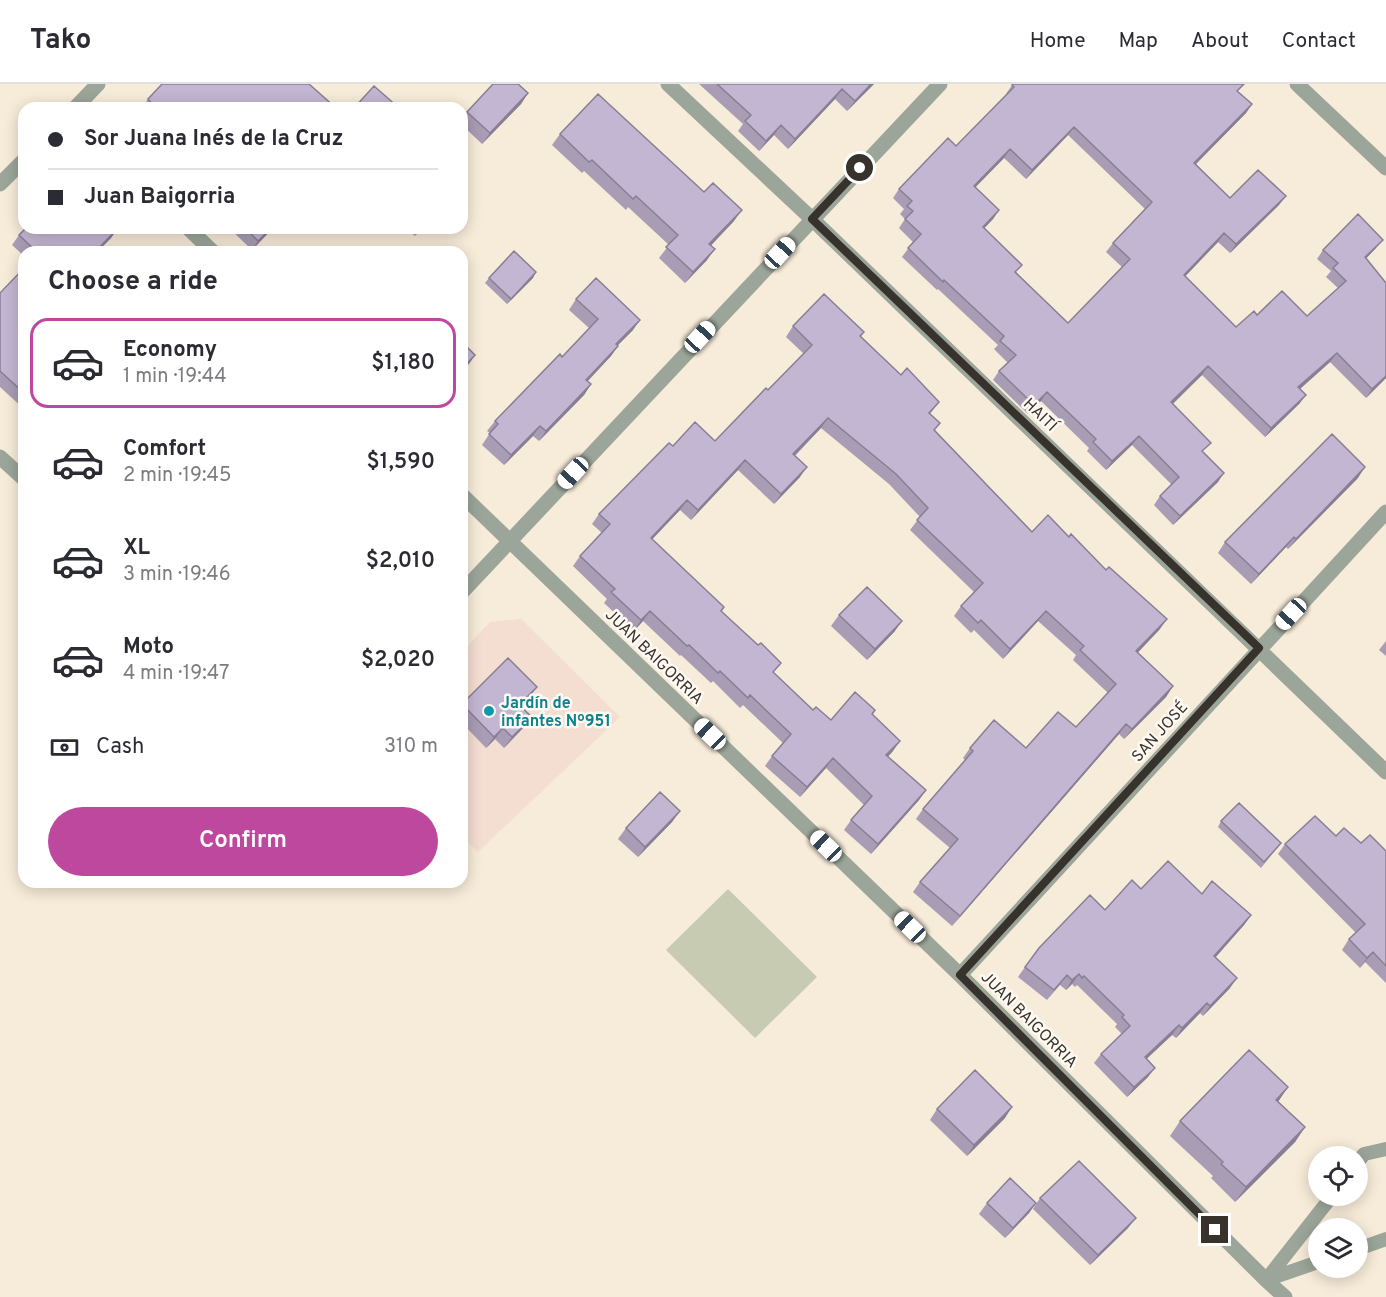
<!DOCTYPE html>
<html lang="en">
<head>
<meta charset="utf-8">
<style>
	:root { --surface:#fff; --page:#f2f2f3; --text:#2b2b33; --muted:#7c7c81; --line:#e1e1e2; --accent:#be489e }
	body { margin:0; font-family:Overpass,sans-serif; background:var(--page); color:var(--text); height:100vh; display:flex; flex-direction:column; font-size:22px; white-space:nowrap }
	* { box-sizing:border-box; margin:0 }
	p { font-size:20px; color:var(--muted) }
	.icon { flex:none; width:33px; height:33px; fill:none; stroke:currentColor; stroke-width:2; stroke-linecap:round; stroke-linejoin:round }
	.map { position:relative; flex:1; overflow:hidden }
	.sheet { position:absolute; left:18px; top:162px; width:450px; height:642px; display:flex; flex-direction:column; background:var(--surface); border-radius:18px; box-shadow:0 3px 15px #0003 }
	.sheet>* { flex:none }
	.banner { position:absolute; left:18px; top:18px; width:450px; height:132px; border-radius:18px; box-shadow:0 3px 15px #0003; display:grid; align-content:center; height:132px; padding:0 30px; background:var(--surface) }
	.fabs { position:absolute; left:1308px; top:1062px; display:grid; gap:12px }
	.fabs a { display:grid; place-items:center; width:60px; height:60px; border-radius:50%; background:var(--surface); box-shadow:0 3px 15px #0003; font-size:30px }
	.end { position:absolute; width:27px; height:27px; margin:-14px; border:8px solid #37322c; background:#fff; box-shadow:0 0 0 3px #fff }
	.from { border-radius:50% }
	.car { position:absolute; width:18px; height:36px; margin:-18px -9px; border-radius:8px; box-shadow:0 0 4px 2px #0007; background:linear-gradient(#fff 24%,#345 0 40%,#fff 0 76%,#345 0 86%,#fff 0) }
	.banner b { display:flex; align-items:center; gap:21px; height:57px; font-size:22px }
	.banner b+b { border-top:2px solid var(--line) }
	.banner i { width:15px; height:15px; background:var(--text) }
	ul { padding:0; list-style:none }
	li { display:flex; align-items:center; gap:18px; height:90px; margin:0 12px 9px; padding:0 18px; border:3px solid transparent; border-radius:18px }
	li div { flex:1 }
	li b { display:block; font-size:22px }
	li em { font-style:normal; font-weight:600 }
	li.active { border-color:var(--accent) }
	li>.icon { width:54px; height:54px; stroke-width:1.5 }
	h2 { padding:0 30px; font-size:27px; line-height:72px }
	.pay { display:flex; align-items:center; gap:15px; height:66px; padding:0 30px; font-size:22px }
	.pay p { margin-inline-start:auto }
	.cta { display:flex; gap:12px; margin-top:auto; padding:12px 30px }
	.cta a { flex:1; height:69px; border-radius:36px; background:var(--accent); color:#fff; font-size:24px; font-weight:600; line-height:69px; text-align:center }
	header { display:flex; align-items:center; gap:36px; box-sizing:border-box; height:84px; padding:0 30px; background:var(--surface); border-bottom:2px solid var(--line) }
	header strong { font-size:28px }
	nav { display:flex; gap:33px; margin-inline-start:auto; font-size:21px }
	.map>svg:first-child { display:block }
	.education { fill:#f4ddd1 }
	.garden { fill:#c7cbb2 }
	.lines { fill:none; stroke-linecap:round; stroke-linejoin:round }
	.lane { stroke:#9ba599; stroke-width:14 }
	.street { stroke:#9ba599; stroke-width:15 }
	.wall { fill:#a89db5; fill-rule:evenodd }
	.shaded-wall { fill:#887f94 }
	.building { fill:#c3b6d3; stroke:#887f94; stroke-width:1.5; fill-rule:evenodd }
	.route { stroke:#37322c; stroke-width:8 }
	.culture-dot { fill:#0f9aa8; stroke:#fef9f2; stroke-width:2 }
	.labels { text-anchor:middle; stroke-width:5; stroke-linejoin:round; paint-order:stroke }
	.street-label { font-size:16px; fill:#37322c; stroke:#fef9f2 }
	.culture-label { font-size:16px; font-weight:bold; fill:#0d838f; stroke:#fef9f2; text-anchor:start }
</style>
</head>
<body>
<header>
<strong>Tako</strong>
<nav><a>Home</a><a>Map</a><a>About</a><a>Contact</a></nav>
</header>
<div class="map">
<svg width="1386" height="1213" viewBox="0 0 1386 1213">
	<rect width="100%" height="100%" fill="#f7ebd9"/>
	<path class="education" d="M 521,535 L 620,633 L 478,768 L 462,753 L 462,568 L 490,538 Z"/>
	<path class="garden" d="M 728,805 L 817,893 L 755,954 L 666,866 Z"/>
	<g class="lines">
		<path class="lane" d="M 1358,1078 L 1364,1070 L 1386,1065
			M 1358,1165 L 1386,1155
			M 1266,1196 L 1332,1112
			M 1266,1196 L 1318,1178"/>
		<path class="street" d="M 668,0 L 812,135 L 1386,688
			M 1297,0 L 1386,84
			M 75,24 L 98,0
			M 0,100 L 24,76
			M 188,144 L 213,168
			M 0,373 L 24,395
			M 462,411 L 960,891 L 1266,1196 L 1285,1213
			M 462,508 L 940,0
			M 960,891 L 1386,428"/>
	</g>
	<path class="wall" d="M 699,0 L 874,0 L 847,27 L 835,15 L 788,65 L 774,51 L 759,67 L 738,47 L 743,40 Z
		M 1012,1 L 1239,8 L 1252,20 L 1246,29 L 1196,80 L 1230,114 L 1279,121 L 1230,169 L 1218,158 L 1185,192 L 1236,243 L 1257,231 L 1307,232 L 1338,204 L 1326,193 L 1331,187 L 1317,175 L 1323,166 L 1376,164 L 1366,174 L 1386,199 L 1386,294 L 1366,314 L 1330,278 L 1300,305 L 1300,319 L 1265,353 L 1202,291 L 1173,320 L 1204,369 L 1218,398 L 1173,441 L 1154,421 L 1160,412 L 1172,401 L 1132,361 L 1106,386 L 1087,367 L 1089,364 L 1041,317 L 1028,330 L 993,296 L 999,287 L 1008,279 L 994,265 L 998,261 L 938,205 L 937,206 L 902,173 L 913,158 L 899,144 L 905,135 L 900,130 L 904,125 L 893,114 L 899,105 L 956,62 L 1007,11 L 1006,10 ZM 1068,51 L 1145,125 L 1113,159 L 1106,168 L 1122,183 L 1068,239 L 1017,189 L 984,144 L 993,135 L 999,126 L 975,103 L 1004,74 L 1026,95 Z
		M 528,9 L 521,20 L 482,60 L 462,41 L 462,35 L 467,28 Z
		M 148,15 L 336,24 L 142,24 Z
		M 560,50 L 734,137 L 711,161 L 707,176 L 685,199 L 659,174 L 669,161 L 628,123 L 626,126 L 584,87 L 582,89 L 552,61 Z
		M 118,144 L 111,154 L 97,168 L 24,168 L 24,172 L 12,161 L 19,151 Z
		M 229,144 L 273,144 L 252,166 Z
		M 406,144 L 423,144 L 415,152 Z
		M 24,184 L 24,325 L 0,303 L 0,209 Z
		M 489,194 L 533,194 L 507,220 L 485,199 Z
		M 576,215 L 633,246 L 617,262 L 618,262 L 611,272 L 588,297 L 591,300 L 584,311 L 539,357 L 533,352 L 504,381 L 482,361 L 490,349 L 487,347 L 495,337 L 562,273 L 589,244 L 569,226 Z
		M 793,242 L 864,248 L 861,253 L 901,291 L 939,318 L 930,330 L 935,346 L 1032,448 L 1160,545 L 1137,569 L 1173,602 L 1166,613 L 1124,655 L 1119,650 L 952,842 L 913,808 L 920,798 L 950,764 L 916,735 L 923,725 L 965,676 L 963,674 L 970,664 L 1026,664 L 1076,643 L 1108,609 L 1073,576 L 1076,571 L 1038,537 L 1003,575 L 974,546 L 971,549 L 954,532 L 961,522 L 974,508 L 910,446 L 920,433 L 889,400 L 821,344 L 795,372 L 800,393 L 774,420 L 738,386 L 691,436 L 680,426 L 652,455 L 724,523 L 721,527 L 774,589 L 813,626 L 831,636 L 875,626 L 873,630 L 893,667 L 888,673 L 926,706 L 919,716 L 871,770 L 844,746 L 851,736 L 864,721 L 826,684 L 800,713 L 765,682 L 772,672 L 783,659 L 743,621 L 740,624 L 713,597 L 711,599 L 681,571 L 680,572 L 643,537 L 634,547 L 604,519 L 607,515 L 573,482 L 580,472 L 602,449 L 592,440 L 599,430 L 673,362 L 715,357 L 804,270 L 786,253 Z
		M 1358,394 L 1288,465 L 1286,463 L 1251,500 L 1218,469 L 1225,458 Z
		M 839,531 L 895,547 L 867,576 L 831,542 Z
		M 1386,557 L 1386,572 L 1379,566 Z
		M 529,614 L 521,622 L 532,633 L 524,643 L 504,664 L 495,655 L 486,664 L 462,639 L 462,621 Z
		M 680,727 L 672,738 L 638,773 L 618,755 L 626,744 Z
		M 1221,737 L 1281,759 L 1261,784 L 1218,743 Z
		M 1336,752 L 1386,767 L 1386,899 L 1365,878 L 1360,884 L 1342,866 L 1349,855 L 1356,849 L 1278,770 L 1285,760 Z
		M 1141,805 L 1202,810 L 1251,831 L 1244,841 L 1215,873 L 1230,904 L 1203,932 L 1200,929 L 1176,954 L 1172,951 L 1146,975 L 1148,993 L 1127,1013 L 1094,979 L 1101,970 L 1122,950 L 1115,943 L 1117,940 L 1077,901 L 1075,903 L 1072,900 L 1066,906 L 1060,901 L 1047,916 L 1018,893 L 1025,883 L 1105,826 Z
		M 1288,1003 L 1278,1017 L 1305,1043 L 1295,1058 L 1235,1118 L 1211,1094 L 1213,1092 L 1170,1052 L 1180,1037 Z
		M 937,1025 L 1005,1034 L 967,1072 L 930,1036 Z
		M 1040,1114 L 1128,1144 L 1090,1181 L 1033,1125 Z
		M 987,1119 L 1036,1119 L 1029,1129 L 1005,1154 L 979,1130 Z"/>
	<path class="shaded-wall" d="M 871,0 L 874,0 L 847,27 L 855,17 Z
		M 842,5 L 835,15 L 788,65 L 795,55 Z
		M 528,9 L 521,20 L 482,60 L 490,49 Z
		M 1252,20 L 1246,29 L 1188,88 L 1194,79 Z
		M 781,41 L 774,51 L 759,67 L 766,57 Z
		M 1074,43 L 1068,51 L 1026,95 L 1032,86 Z
		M 1010,65 L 1004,74 L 968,111 L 974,102 Z
		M 1286,112 L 1279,121 L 1230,169 L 1236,160 Z
		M 742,126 L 734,137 L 702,171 L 709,160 Z
		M 999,126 L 993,135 L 977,152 L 983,143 Z
		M 118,144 L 111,154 L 97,168 L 95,168 Z
		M 271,144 L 273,144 L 252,166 L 258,157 Z
		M 1224,149 L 1218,158 L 1178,200 L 1184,191 Z
		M 1383,156 L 1376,164 L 1359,182 L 1365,173 Z
		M 715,165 L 707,176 L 685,199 L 693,188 Z
		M 536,188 L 533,194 L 507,220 L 511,215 Z
		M 640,236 L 633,246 L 609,270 L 616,260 Z
		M 618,262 L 611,272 L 579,306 L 586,296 Z
		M 1337,269 L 1330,278 L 1292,312 L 1298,303 Z
		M 475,271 L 469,280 L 462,287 L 462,285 Z
		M 1208,282 L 1202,291 L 1165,327 L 1171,318 Z
		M 1386,292 L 1386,294 L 1366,314 L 1372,305 Z
		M 591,300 L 584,311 L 539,357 L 546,347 Z
		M 1047,308 L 1041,317 L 1028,330 L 1034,321 Z
		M 1306,311 L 1300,319 L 1265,353 L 1271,344 Z
		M 828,334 L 821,344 L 786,380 L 793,370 Z
		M 540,342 L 533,352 L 504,381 L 511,371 Z
		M 1139,352 L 1132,361 L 1106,386 L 1112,377 Z
		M 745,376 L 738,386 L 691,436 L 698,426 Z
		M 807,383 L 800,393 L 774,420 L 781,410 Z
		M 1365,383 L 1358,394 L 1288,465 L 1296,455 Z
		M 1224,389 L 1218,398 L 1173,441 L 1180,432 Z
		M 687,416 L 680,426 L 644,464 L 651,454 Z
		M 1294,453 L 1286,463 L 1251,500 L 1259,490 Z
		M 650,527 L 643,537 L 634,547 L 641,536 Z
		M 1046,527 L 1038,537 L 1003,575 L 1010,565 Z
		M 1167,535 L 1160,545 L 1129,578 L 1136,567 Z
		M 902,537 L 895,547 L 867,576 L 875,565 Z
		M 1173,602 L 1166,613 L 1124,655 L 1132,645 Z
		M 537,603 L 529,614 L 512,631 L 519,621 Z
		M 532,633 L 524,643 L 504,664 L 512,653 Z
		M 1126,640 L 1119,650 L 952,842 L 960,832 Z
		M 503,644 L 495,655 L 486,664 L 494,653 Z
		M 900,657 L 893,667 L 879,681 L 886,671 Z
		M 833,674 L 826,684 L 800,713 L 807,703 Z
		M 926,706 L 919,716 L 871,770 L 878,760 Z
		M 680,727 L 672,738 L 638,773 L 645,763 Z
		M 1251,831 L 1244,841 L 1208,882 L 1214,872 Z
		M 1373,868 L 1365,878 L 1360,884 L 1367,874 Z
		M 1079,890 L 1072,900 L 1066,906 L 1072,896 Z
		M 1237,894 L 1230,904 L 1203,932 L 1210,922 Z
		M 1207,919 L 1200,929 L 1176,954 L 1182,944 Z
		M 1179,941 L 1172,951 L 1138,983 L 1145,973 Z
		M 1155,984 L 1148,993 L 1127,1013 L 1134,1003 Z
		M 1288,1003 L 1278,1018 L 1276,1016 Z
		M 1012,1023 L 1005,1034 L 967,1072 L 974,1061 Z
		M 1305,1043 L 1295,1058 L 1235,1118 L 1246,1103 Z
		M 1036,1119 L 1029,1129 L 1005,1154 L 1013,1144 Z
		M 1136,1134 L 1128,1144 L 1090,1181 L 1098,1171 Z"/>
	<path class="building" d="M 162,0 L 309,0 L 336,24 L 156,24 L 148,15 Z
		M 493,0 L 518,0 L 528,9 L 490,49 L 467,28 Z
		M 717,0 L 871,0 L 855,17 L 842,5 L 795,55 L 781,41 L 766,57 L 745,37 L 751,31 Z
		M 1013,0 L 1244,0 L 1237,7 L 1252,20 L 1194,79 L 1230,114 L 1258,86 L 1286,112 L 1236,160 L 1224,149 L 1184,191 L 1236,243 L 1254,227 L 1257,231 L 1282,207 L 1307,232 L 1346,197 L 1333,184 L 1338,179 L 1323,166 L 1358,130 L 1383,156 L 1365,173 L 1386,199 L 1386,292 L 1372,305 L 1337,269 L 1298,303 L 1306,311 L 1271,344 L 1208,282 L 1171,318 L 1211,359 L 1202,367 L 1224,389 L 1180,432 L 1160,412 L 1179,393 L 1139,352 L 1112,377 L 1093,358 L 1096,355 L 1047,308 L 1034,321 L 999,287 L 1016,271 L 1000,257 L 1004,252 L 944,196 L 943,198 L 908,164 L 921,150 L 905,135 L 913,127 L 907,122 L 912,117 L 899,105 L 948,54 L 956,62 L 1014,3 L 1012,1 ZM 1074,43 L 1152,118 L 1113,159 L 1130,175 L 1068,239 L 1015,188 L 1022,181 L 983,143 L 999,126 L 974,102 L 1010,65 L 1032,86 Z
		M 374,2 L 399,24 L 354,24 Z
		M 598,10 L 704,108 L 713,99 L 742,126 L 709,160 L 715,165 L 693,188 L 666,163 L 678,151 L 636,112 L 633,115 L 592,76 L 589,78 L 560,50 Z
		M 26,144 L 118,144 L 95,168 L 37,168 L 19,151 Z
		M 245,144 L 271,144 L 258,157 Z
		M 514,167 L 536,188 L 511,215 L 489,194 Z
		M 24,184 L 24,309 L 0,287 L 0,209 Z
		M 596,194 L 640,236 L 616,260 L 618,262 L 586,296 L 591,300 L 546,347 L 540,342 L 511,371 L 489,350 L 498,340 L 495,337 L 560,270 L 562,273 L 598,235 L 576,215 Z
		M 824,210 L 864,248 L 860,252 L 901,291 L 907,284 L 939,318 L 929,329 L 940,339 L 934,346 L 1032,448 L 1048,431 L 1069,453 L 1071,450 L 1106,486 L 1109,483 L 1167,535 L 1136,567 L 1173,602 L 1132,645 L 1126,640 L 960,832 L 920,798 L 958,755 L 923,725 L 973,667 L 970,664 L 994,636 L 1026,664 L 1058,628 L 1076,643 L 1116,600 L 1080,566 L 1084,562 L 1046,527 L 1010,565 L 981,536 L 978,539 L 961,522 L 983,499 L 917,436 L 928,424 L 896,390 L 828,334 L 793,370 L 807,383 L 781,410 L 745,376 L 698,426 L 687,416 L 651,454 L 724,523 L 721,527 L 758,561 L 761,559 L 781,579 L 773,588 L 813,626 L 816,623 L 831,636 L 855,608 L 875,626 L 872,630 L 900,657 L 886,671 L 926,706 L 878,760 L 851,736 L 872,712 L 833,674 L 807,703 L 772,672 L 791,650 L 750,611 L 748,614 L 720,587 L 718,589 L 689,561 L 687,562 L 650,527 L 641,536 L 611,508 L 615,505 L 580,472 L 610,440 L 599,430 L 669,359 L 673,362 L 695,338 L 715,357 L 766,304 L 768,306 L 812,261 L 793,242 Z
		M 462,258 L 475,271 L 462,285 Z
		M 1332,350 L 1365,383 L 1296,455 L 1294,453 L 1259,490 L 1225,458 Z
		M 867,503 L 902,537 L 875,565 L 839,531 Z
		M 508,574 L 537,603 L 519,621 L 532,633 L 512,653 L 503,644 L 494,653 L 462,620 Z
		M 660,708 L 680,727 L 645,763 L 626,744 Z
		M 1239,719 L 1281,759 L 1264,778 L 1221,737 Z
		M 1315,732 L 1336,752 L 1344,744 L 1361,759 L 1370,751 L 1386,767 L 1386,882 L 1373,868 L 1367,874 L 1349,855 L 1365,840 L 1285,760 Z
		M 1168,777 L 1202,810 L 1212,797 L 1251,831 L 1214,872 L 1237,894 L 1210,922 L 1207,919 L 1182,944 L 1179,941 L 1145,973 L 1155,984 L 1134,1003 L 1101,970 L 1130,942 L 1122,933 L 1124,931 L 1084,892 L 1082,894 L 1079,890 L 1072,896 L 1067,891 L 1054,906 L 1025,883 L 1039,864 L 1090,811 L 1105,826 L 1132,796 L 1141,805 Z
		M 1249,966 L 1288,1003 L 1276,1016 L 1305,1043 L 1246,1103 L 1221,1080 L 1223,1078 L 1180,1037 Z
		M 975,986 L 1012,1023 L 974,1061 L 937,1025 Z
		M 1079,1077 L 1136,1134 L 1098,1171 L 1040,1114 Z
		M 1010,1094 L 1036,1119 L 1013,1144 L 987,1119 Z"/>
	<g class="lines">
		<path class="route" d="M 860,84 L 812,135 L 1259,564 L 960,891 L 1215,1146"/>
	</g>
	<circle class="culture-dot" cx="489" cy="627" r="6"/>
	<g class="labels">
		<g class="street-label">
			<text transform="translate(1041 330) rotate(44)" y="6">HAITÍ</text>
			<text transform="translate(655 572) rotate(44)" y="6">JUAN BAIGORRIA</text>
			<text transform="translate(1159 647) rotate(-48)" y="6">SAN JOSÉ</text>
			<text transform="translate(1030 935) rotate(45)" y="6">JUAN BAIGORRIA</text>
		</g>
		<g class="culture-label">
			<text x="501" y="624">Jardín de<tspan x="501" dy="18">infantes Nº951</tspan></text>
		</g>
	</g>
</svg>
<div class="fabs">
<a><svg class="icon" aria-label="locate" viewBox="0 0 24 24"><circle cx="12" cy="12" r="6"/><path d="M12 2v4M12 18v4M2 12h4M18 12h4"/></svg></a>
<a><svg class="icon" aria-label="layers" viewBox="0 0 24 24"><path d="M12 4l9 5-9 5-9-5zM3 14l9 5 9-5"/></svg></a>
</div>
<i class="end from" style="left:860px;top:84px"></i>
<i class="end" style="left:1215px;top:1146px"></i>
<i class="car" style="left:780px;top:169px;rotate:43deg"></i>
<i class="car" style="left:700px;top:253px;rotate:43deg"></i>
<i class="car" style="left:573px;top:389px;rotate:223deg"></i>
<i class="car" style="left:1291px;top:530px;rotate:223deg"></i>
<i class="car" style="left:710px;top:650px;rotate:314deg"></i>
<i class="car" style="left:826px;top:762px;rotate:314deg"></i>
<i class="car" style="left:910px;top:843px;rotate:314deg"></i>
<div class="banner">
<b><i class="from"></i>Sor Juana Inés de la Cruz</b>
<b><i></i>Juan Baigorria</b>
</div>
<section class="sheet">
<h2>Choose a ride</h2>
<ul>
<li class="active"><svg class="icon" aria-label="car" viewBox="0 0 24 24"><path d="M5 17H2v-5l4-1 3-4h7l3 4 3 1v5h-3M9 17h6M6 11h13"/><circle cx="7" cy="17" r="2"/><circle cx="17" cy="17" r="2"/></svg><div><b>Economy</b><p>1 min · 19:44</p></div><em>$1,180</em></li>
<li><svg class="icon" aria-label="car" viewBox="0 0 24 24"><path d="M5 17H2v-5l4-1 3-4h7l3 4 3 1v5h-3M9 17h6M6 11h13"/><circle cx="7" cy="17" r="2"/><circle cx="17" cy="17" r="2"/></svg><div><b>Comfort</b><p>2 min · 19:45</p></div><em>$1,590</em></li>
<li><svg class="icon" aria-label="car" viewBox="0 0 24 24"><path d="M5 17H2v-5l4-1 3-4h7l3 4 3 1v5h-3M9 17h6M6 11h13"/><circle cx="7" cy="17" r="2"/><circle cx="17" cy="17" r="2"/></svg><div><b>XL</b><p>3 min · 19:46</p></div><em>$2,010</em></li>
<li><svg class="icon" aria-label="car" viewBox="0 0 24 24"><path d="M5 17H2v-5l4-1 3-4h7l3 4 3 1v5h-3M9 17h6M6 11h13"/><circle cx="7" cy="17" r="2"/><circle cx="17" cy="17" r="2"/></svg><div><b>Moto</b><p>4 min · 19:47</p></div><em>$2,020</em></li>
</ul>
<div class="pay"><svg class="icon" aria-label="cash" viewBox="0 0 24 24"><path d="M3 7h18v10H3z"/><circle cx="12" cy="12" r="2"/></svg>Cash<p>310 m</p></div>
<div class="cta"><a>Confirm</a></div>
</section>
</div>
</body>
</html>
